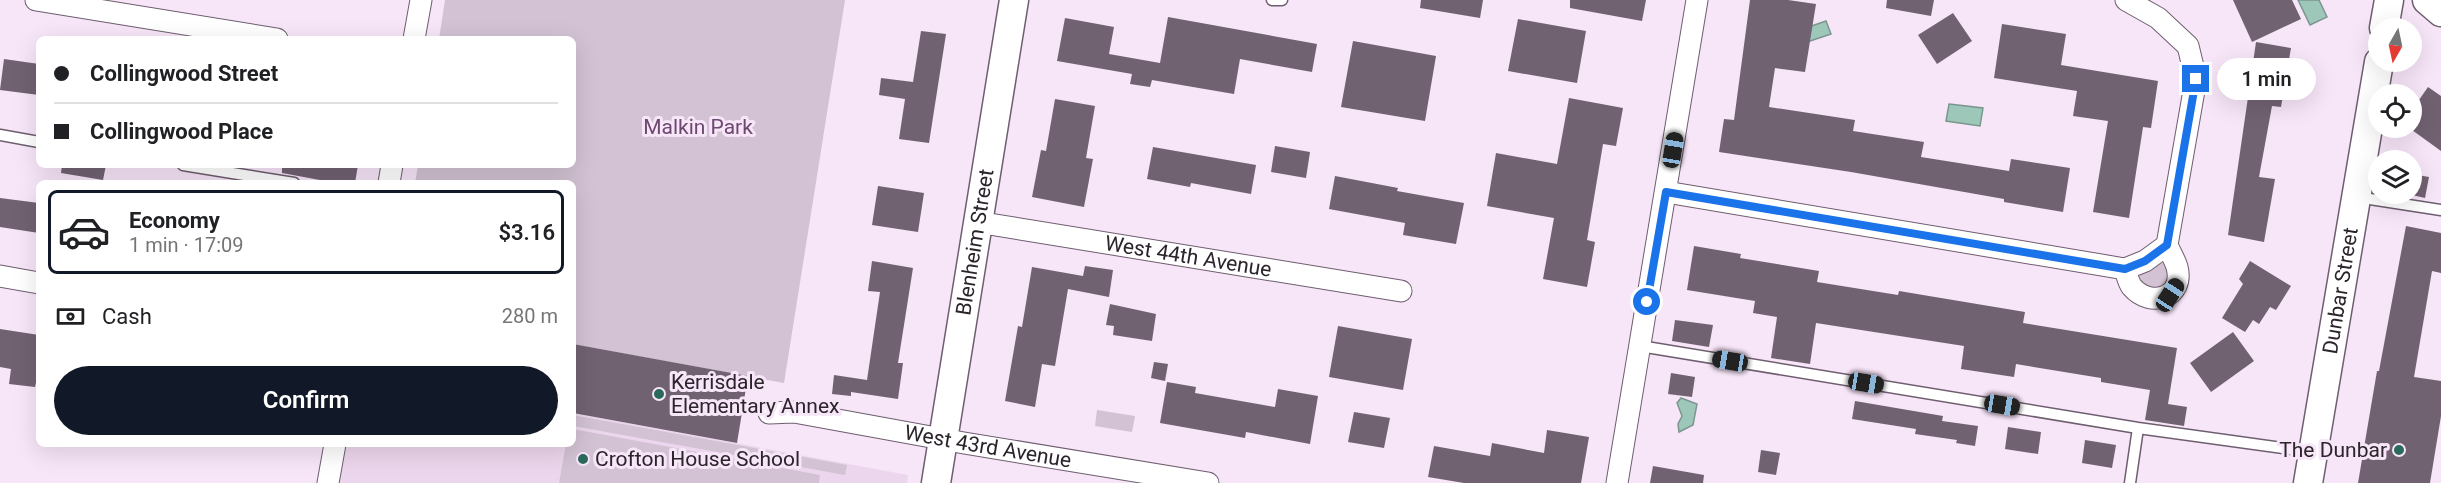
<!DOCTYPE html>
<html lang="en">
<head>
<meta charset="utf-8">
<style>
	:root { --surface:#fff; --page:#f6f6f6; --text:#202124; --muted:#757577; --line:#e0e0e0; --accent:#111827 }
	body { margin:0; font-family:Roboto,sans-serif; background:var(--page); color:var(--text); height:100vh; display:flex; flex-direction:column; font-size:22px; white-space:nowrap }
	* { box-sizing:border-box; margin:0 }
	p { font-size:20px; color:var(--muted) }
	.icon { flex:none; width:33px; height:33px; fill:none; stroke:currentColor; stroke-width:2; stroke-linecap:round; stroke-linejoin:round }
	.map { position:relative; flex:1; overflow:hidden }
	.details { position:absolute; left:36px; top:180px; width:540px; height:267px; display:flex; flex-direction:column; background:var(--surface); border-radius:9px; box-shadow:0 6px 24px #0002 }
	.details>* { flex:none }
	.top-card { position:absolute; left:36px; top:36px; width:540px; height:132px; border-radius:9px; box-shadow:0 6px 24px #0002; display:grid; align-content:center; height:132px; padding:0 18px; background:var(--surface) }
	.needle { width:39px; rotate:189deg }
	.tools { position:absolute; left:2368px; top:18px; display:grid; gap:12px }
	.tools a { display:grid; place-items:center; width:54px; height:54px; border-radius:50%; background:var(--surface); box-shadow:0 6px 24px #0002; font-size:30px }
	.end { position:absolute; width:27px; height:27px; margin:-14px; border:8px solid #1a73e8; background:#fff; box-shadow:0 0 0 3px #fff }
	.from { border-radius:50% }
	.bubble { position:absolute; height:42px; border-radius:21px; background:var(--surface); box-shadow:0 6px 24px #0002; font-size:20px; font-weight:600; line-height:42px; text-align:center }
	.car { position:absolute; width:18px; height:36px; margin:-18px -9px; border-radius:8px; box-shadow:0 0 4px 2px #0007; background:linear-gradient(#222 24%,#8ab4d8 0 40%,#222 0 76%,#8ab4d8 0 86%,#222 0) }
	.top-card b { display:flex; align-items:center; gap:21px; height:57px; font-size:22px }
	.top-card b+b { border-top:2px solid var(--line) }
	.top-card i { width:15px; height:15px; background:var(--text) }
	ul { padding:10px 0 0; list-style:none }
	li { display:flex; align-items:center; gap:18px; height:84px; margin:0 12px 9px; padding:0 6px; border:3px solid transparent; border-radius:9px }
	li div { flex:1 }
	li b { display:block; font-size:22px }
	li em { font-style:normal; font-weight:600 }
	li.on { border-color:var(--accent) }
	li>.icon { width:54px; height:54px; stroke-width:1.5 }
	.pay { display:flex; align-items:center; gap:15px; height:66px; padding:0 18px; font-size:22px }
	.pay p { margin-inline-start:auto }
	.button { display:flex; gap:12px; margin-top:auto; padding:12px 18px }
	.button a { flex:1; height:69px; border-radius:36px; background:var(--accent); color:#fff; font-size:24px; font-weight:600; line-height:69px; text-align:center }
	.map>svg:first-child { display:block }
	.built { fill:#ecd6ed }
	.green { fill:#d2c2d3 }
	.water { fill:#9dc7b9; stroke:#7b968e; stroke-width:1.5 }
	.building { fill:#716272 }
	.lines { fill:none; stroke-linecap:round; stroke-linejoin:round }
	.lane-casing { stroke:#6e5e6f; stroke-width:13 }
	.street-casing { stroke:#6e5e6f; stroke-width:23 }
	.secondary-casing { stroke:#6e5e6f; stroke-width:31 }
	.lane { stroke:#fff; stroke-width:10 }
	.street { stroke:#fff; stroke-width:21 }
	.secondary { stroke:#fff; stroke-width:28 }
	.route { stroke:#1a73e8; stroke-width:8 }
	.poi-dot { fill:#296a5a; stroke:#f7e5f8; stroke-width:2 }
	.labels { text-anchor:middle; stroke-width:6; stroke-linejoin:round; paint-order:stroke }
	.park-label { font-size:21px; fill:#6d4870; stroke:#f7e5f8 }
	.street-label { font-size:21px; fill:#2b242b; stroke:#f7e5f8 }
	.poi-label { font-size:21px; fill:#2b242b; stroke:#f7e5f8; text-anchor:start }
</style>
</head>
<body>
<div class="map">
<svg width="2441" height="483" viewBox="0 0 2441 483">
	<rect width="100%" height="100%" fill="#f7e5f8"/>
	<path class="built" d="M 573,413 L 908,475 L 907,483 L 336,483 L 343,444 L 573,444 Z"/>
	<path class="green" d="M 445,0 L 845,0 L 784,383 L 573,344 L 573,183 L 415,183 L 418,165 L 573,165 L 573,39 L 439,39 Z
		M 2162,263 L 2166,266 C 2170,280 2166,286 2151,289 L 2139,280 L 2140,273 Z
		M 1097,410 L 1135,416 L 1132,432 L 1095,426 Z
		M 573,415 L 847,465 L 845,475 L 573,426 Z
		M 573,429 L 820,475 L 819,483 L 559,483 L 566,444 L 573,444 Z"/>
	<path class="water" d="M 2298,0 L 2319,0 L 2327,17 L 2310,25 Z
		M 1826,21 L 1831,34 L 1801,44 L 1797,31 Z
		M 1949,104 L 1983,108 L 1980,126 L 1946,121 Z
		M 1681,398 L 1697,404 L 1693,425 L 1679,432 L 1678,424 L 1682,416 L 1677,403 Z"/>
	<path class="building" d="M 1421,0 L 1483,0 L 1480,18 L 1420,8 Z
		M 1570,0 L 1646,0 L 1642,21 L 1570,8 Z
		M 1750,0 L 1788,0 L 1816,4 L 1805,72 L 1775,68 L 1769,107 L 1855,120 L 1853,131 L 1924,142 L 1921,157 L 2009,171 L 2011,159 L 2070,168 L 2063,212 L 2004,202 L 2004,199 L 1851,172 L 1719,152 L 1724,119 L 1734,120 Z
		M 1887,0 L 1934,0 L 1931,16 L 1886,8 Z
		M 2233,0 L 2292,0 L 2301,19 L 2252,42 Z
		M 1953,13 L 1972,41 L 1937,64 L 1918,35 Z
		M 1168,17 L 1317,44 L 1312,72 L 1240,59 L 1234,94 L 1152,80 L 1150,87 L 1130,84 L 1132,74 L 1057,61 L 1065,18 L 1114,27 L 1109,54 L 1160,63 Z
		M 1518,19 L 1586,31 L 1577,83 L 1508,71 Z
		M 2002,24 L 2066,34 L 2061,65 L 2158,81 L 2151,128 L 2143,127 L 2129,218 L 2093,212 L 2108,121 L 2073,116 L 2077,91 L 1994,78 Z
		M 921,31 L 946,34 L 929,143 L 899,139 L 905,99 L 879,95 L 881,78 L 913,82 Z
		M 1353,41 L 1436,56 L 1425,121 L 1341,107 Z
		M 2256,42 L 2291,48 L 2281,107 L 2272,106 L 2259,177 L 2275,179 L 2264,242 L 2228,235 Z
		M 4,59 L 39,64 L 39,95 L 0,90 Z
		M 2428,87 L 2441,96 L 2441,151 L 2412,130 L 2412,110 Z
		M 1569,98 L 1623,108 L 1616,146 L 1603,144 L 1587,240 L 1595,242 L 1587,287 L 1543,279 L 1554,218 L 1487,206 L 1496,153 L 1557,164 Z
		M 1055,99 L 1095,106 L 1086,158 L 1093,159 L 1084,207 L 1032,197 L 1041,150 L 1046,151 Z
		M 1275,146 L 1310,152 L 1306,178 L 1271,172 Z
		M 1153,147 L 1256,165 L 1251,194 L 1191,183 L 1190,187 L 1147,179 Z
		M 62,165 L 106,165 L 103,180 L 61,173 Z
		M 282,165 L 358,165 L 355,183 L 336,183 L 282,173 Z
		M 2412,174 L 2429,177 L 2425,198 L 2412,195 Z
		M 1335,176 L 1398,188 L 1397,191 L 1464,203 L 1456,244 L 1403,235 L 1405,223 L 1329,209 Z
		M 878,186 L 924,193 L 918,232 L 872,225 Z
		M 0,198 L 39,203 L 39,233 L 0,227 Z
		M 2406,226 L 2441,233 L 2441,273 L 2432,271 L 2414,377 L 2441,381 L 2441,416 L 2430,483 L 2358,483 L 2377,371 L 2379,371 Z
		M 1694,246 L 1741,254 L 1740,258 L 1819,271 L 1817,282 L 1898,295 L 1899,291 L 2025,312 L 2023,323 L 2177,348 L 2168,404 L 2187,407 L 2184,426 L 2145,420 L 2150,390 L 2101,382 L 2101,378 L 2016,364 L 2014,377 L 1961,369 L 1964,346 L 1816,323 L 1810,364 L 1771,358 L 1777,317 L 1753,313 L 1755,301 L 1687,290 Z
		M 872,261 L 913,268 L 898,363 L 903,363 L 898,399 L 851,392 L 851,396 L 832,394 L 834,375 L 867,380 L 880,292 L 868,291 Z
		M 2250,261 L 2291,286 L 2276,310 L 2270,307 L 2259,324 L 2253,320 L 2245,332 L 2222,318 L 2243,284 L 2239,279 Z
		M 1085,266 L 1113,270 L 1109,297 L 1068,289 L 1055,366 L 1042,364 L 1035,407 L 1005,401 L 1018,326 L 1022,327 L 1032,267 L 1083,276 Z
		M 1110,304 L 1156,314 L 1152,341 L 1113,335 L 1114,326 L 1106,325 Z
		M 1675,320 L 1713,325 L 1709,347 L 1672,341 Z
		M 1338,326 L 1412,339 L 1403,390 L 1329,377 Z
		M 0,329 L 39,335 L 39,378 L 37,378 L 35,387 L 9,384 L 11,369 L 0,367 Z
		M 2233,332 L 2254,361 L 2211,392 L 2190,363 Z
		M 573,344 L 748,376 L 737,443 L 573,413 Z
		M 1154,362 L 1168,364 L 1165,381 L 1151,378 Z
		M 1671,373 L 1695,377 L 1692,397 L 1668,394 Z
		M 1167,382 L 1196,387 L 1195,393 L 1275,407 L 1278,389 L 1318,396 L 1310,444 L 1246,432 L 1245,438 L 1160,423 Z
		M 1855,401 L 1943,416 L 1942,421 L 1978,426 L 1975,446 L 1956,443 L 1957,440 L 1915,434 L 1916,429 L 1852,419 Z
		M 1354,412 L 1390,418 L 1384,448 L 1348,442 Z
		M 2008,427 L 2041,432 L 2038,454 L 2005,449 Z
		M 1547,430 L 1589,437 L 1581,483 L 1464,483 L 1428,477 L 1434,446 L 1490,456 L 1492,443 L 1544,453 Z
		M 2085,440 L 2116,445 L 2112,468 L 2082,463 Z
		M 1761,450 L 1780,453 L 1776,475 L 1758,472 Z
		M 1653,466 L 1704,475 L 1703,483 L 1650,483 Z"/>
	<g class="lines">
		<defs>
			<path id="lane" d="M 1272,0 L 1282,0
				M 0,135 L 39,142
				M 183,165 L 294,183
				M 2357,197 L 2441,210
				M 1640,346 L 2138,428 L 2312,452
				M 2130,483 L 2138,428"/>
			<g id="street">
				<path d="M 36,0 L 277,39"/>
				<path d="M 414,39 L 421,0"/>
				<path d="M 389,183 L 392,165"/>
				<path d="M 1666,192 L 2125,269 L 2145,261 L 2167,245 L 2196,79 L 2188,46 L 2158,18 L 2126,0"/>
				<path id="s1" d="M 977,222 L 1401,291"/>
				<path d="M 2125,269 C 2127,275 2128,282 2132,287 C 2151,309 2185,297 2177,267 C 2175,260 2170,252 2167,245"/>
				<path d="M 0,276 L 39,283"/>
				<path id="s2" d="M 769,413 L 794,412 L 964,443 L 1208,483"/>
				<path d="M 328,483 L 335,444"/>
				<path d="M 1617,483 L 1697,0"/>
			</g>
			<g id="secondary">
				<path d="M 2427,0 L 2441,12"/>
				<path d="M 2384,28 L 2389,0"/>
				<path id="s3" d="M 936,483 L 1014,0"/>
				<path id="s4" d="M 2308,483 L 2379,62"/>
			</g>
		</defs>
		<use href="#lane" class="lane-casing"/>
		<use href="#street" class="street-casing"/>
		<use href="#secondary" class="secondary-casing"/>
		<use href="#lane" class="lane"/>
		<use href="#street" class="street"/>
		<use href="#secondary" class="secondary"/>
	</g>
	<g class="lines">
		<path class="route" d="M 1647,302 L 1666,192 L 2125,269 L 2145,261 L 2167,245 L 2196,79"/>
	</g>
	<g class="poi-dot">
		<circle cx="659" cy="394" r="6"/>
		<circle cx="2399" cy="450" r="6"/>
		<circle cx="583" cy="459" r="6"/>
	</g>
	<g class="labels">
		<g class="park-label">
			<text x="698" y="134">Malkin Park</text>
		</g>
		<g class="street-label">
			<text dy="7" stroke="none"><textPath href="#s3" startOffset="244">Blenheim Street</textPath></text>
			<text dy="7" stroke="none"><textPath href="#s1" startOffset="214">West 44th Avenue</textPath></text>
			<text dy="7" stroke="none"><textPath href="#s4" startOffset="195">Dunbar Street</textPath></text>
			<text dy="7" stroke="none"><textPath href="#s2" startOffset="222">West 43rd Avenue</textPath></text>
		</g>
		<g class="poi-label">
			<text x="671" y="389">Kerrisdale<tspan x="671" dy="24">Elementary Annex</tspan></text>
			<text x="2387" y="457" text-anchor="end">The Dunbar</text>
			<text x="595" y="466">Crofton House School</text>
		</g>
	</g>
</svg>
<div class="tools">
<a><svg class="needle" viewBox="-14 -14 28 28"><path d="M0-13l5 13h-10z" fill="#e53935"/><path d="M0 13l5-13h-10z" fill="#757577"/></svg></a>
<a><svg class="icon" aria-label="locate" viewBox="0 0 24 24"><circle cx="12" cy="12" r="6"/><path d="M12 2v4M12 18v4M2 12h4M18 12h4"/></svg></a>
<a><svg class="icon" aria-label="layers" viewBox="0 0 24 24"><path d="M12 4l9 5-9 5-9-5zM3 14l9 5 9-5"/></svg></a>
</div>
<i class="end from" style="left:1647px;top:302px"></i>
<i class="end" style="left:2196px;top:79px"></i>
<div class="bubble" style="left:2217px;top:58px;width:99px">1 min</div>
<i class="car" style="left:1673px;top:150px;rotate:9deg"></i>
<i class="car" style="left:2170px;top:295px;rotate:33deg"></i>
<i class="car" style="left:1730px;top:361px;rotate:279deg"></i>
<i class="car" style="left:1866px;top:383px;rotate:99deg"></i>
<i class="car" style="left:2002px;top:405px;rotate:99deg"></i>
<div class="top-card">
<b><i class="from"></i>Collingwood Street</b>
<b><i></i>Collingwood Place</b>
</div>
<section class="details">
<ul>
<li class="on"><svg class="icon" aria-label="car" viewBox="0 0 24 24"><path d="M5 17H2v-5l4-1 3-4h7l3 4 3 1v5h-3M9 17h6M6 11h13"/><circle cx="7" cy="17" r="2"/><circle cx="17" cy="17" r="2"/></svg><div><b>Economy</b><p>1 min · 17:09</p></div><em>$3.16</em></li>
</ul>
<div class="pay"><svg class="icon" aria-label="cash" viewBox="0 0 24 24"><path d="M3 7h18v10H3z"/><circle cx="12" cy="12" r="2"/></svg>Cash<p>280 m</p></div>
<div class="button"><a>Confirm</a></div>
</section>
</div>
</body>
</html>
